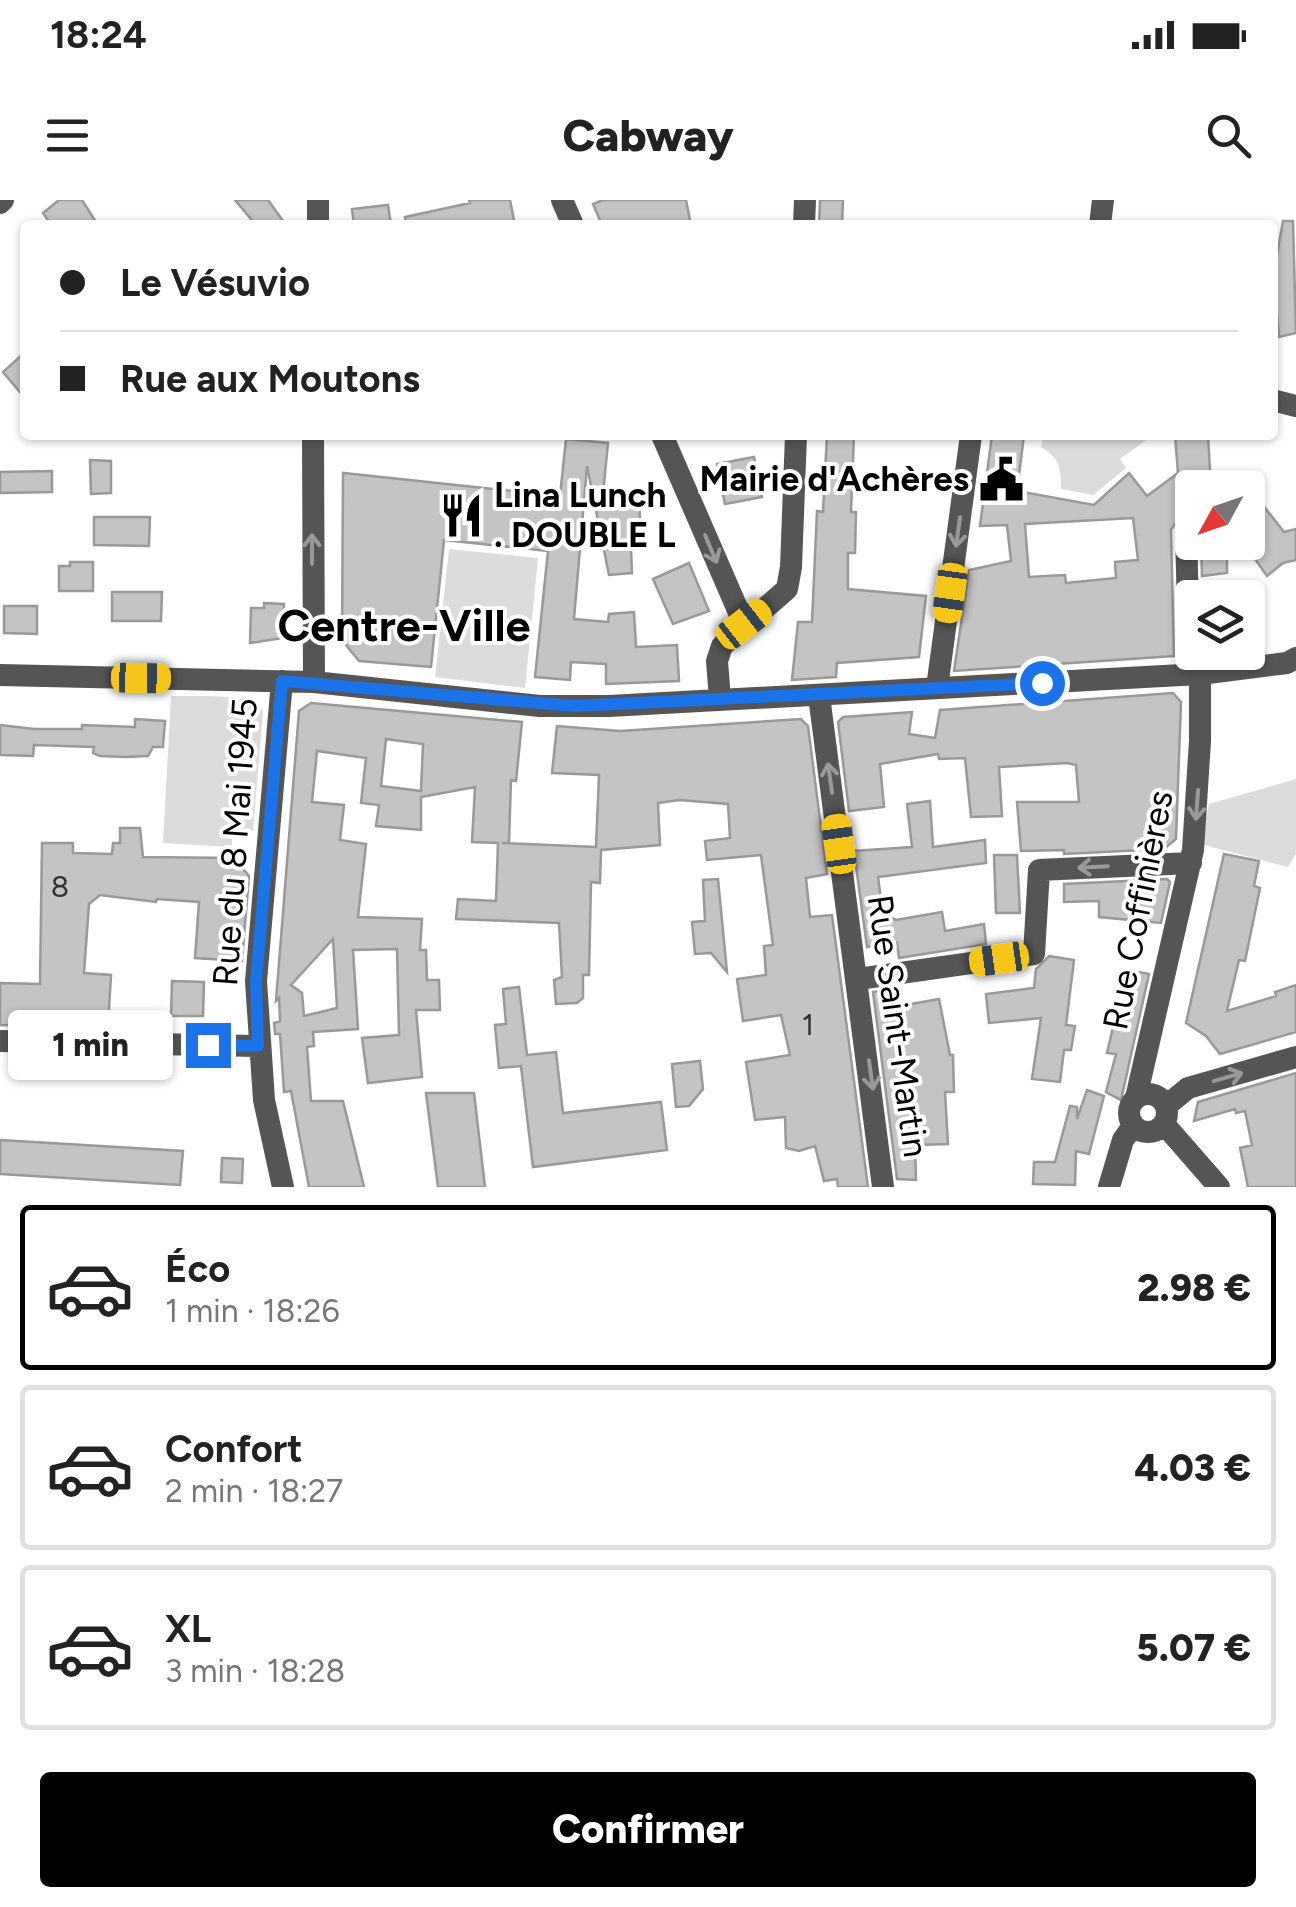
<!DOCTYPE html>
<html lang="fr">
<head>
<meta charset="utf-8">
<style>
	:root { --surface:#fff; --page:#f6f6f6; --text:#222; --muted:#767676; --line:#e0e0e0; --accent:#000 }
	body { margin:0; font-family:Figtree,sans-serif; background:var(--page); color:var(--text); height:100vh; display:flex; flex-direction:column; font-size:38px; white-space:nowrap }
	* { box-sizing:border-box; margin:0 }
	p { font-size:32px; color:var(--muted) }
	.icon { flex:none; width:55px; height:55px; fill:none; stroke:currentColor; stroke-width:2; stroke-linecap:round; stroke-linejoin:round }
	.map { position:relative; height:987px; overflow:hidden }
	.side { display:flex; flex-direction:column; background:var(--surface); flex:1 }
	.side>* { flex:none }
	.banner { position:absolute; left:20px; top:20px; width:1258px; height:220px; border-radius:10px; box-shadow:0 2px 8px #0004; display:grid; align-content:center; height:220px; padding:0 40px; background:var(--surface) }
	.needle { width:65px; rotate:230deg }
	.tools { position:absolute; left:1175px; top:270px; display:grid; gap:20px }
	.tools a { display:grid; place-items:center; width:90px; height:90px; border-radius:10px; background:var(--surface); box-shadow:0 2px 8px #0004; font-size:50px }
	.end { position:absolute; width:45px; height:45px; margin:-22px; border:12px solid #1a73e8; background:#fff; box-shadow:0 0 0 5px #fff }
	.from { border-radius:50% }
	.bubble { position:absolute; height:70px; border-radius:10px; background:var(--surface); box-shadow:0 2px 8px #0004; font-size:32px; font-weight:800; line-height:70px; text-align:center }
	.car { position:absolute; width:30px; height:60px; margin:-30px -15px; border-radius:12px; box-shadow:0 0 8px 2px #0007; background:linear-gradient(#f5c518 24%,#345 0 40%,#f5c518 0 76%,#345 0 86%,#f5c518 0) }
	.banner b { display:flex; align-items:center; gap:35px; height:95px; font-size:38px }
	.banner b+b { border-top:2px solid var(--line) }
	.banner i { width:25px; height:25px; background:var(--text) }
	ul { padding:18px 0 0; list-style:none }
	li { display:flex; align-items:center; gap:30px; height:165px; margin:0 20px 15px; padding:0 20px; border:5px solid var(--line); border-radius:10px }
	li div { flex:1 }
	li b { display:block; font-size:38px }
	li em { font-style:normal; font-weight:800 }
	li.active { border-color:var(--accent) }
	li>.icon { width:90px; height:90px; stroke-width:1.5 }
	.cta { display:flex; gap:20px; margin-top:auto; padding:20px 40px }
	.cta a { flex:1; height:115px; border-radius:10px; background:var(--accent); color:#fff; font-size:40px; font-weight:800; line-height:115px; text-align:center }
	.status { display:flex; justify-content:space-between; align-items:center; height:70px; padding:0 50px; background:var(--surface); direction:ltr }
	.status svg { height:28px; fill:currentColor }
	header { display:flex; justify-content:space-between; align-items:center; height:130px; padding:0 40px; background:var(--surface); font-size:45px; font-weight:800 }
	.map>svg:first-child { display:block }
	.green { fill:#dcdcdc }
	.building { fill:#c4c4c4; stroke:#999; stroke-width:2.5; fill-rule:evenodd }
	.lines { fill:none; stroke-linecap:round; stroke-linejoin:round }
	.minor { stroke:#555; stroke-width:22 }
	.oneway { stroke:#999 }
	.route { stroke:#1a73e8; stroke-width:12 }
	.labels { text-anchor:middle; stroke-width:8; stroke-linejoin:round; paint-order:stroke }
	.number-label { font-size:30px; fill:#313131 }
	.poi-label { font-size:35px; font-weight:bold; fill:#000; stroke:#fff; text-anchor:end }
	.street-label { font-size:35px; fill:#000; stroke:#fff }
	.district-label { font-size:45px; font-weight:bold; fill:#000; stroke:#fff }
</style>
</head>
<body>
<div class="status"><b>18:24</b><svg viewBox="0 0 49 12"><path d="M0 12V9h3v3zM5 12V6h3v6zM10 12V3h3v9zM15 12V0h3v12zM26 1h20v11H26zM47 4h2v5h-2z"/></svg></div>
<header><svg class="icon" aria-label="menu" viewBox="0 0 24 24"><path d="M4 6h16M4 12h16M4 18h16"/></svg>Cabway<svg class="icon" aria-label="search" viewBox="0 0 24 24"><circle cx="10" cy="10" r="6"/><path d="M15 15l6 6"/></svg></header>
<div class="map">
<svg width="1296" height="987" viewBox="0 0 1296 987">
	<rect width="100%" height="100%" fill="#fff"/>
	<path class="green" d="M 1043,235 L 1151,235 L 1152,236 L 1120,259 L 1126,268 L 1093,295 L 1061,289 C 1061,267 1060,259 1041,247 Z
		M 449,349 L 538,358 L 525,488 L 435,477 Z
		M 171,496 C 197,497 244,491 263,511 L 253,631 L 232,632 L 232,647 L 163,643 Z
		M 1296,579 L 1296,654 L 1288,667 L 1204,645 L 1203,628 L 1209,604 Z"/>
	<path class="building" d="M 59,0 L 82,0 L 98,25 L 51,25 L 43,13 Z
		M 235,0 L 268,0 L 286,25 L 256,25 Z
		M 469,0 L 510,0 L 515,25 L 406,25 L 405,17 L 470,3 Z
		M 603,0 L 686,0 L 691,25 L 602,25 L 593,4 Z
		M 820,0 L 843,0 L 842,25 L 819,25 Z
		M 388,5 L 391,25 L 354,25 L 352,9 Z
		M 1283,21 L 1293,21 L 1296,133 L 1279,137 L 1277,115 L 1272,115 L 1272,84 Z
		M 25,152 L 25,198 L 3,172 Z
		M 827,235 L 854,235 L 851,312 L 856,312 L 855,353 L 848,353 L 848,389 L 926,396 L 919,457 L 837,463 L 836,477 L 792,480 L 798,422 L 812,422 L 817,311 L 823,312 Z
		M 992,235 L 1024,235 L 1017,291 L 1094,305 L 1129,273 L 1147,296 L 1178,273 L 1175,235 L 1208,235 L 1211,288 L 1192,288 L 1192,318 L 1179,318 L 1171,330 L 1174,456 L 954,471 L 969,370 L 1011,361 L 1007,325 L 980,326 ZM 1133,318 L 1138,360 L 1115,362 L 1116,378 L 1066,383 L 1065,375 L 1029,377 L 1025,324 Z
		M 566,239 L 608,243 L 603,294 L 639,291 L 641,348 L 630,325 L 632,373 L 609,375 L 587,266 L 574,419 L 608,422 L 609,414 L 634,412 L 636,447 L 677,445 L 679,481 L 606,484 L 606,464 L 571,462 L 570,480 L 535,477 L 548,351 L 444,340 L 431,467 L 359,461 L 342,440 L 343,273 L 560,296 Z
		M 754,257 L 762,297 L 725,304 L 717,264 Z
		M 90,260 L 111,261 L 111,293 L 91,294 Z
		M 52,271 L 52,292 L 0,293 L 0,272 Z
		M 1248,286 L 1284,332 L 1296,329 L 1296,360 L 1283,363 L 1267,376 L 1248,349 Z
		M 94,317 L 150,317 L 149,346 L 94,345 Z
		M 1201,342 L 1227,342 L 1227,373 L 1202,376 Z
		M 70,362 L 93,362 L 93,391 L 59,391 L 59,366 L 70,366 Z
		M 689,363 L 709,411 L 673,424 L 653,379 Z
		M 112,392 L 162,392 L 161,421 L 112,421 Z
		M 264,403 L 284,404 L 283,438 L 250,443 L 251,408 L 264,408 Z
		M 4,406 L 37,406 L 37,434 L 4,433 Z
		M 1173,493 L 1181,502 L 1176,639 L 1164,649 L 1064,654 L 1064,650 L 1021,651 L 1017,602 L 1079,602 L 1076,565 L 1067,563 L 999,567 L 1002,616 L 971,617 L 965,558 L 939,559 L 938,554 L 880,564 L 884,607 L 849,611 L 838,522 L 843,517 L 912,512 L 909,534 L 935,538 L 940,510 Z
		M 311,503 L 522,522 L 516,581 L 511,580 L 509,643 L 502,643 L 596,647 L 599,575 L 552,573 L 557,526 L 620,531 L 801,519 L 808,526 L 827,674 L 806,678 L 810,717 L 832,715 L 868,987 L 838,987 L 837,979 L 824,981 L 815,946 L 799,951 L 786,948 L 785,917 L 755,920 L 746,862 L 790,855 L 781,815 L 743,821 L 737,779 L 766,775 L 764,746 L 773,745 L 761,655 L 707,660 L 705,641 L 730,638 L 728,604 L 679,600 L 658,603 L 660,645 L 601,650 L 600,683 L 591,682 L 589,775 L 583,775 L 583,798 L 577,803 L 556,804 L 554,780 L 562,777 L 559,723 L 456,719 L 458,699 L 496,701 L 498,643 L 472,642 L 475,587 L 421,597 L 421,630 L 376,626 L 379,605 L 361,603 L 366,558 L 317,551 L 312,602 L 344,605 L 340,640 L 366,644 L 358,717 L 422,719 L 420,750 L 426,750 L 427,780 L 439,780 L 440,810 L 416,810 L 422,877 L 368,883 L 362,838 L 399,835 L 397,749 L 353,750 L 358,829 L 313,832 L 314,846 L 307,847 L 311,901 L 343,901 L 364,987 L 309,987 L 291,891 L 284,892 L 280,834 L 275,834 L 274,823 L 280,821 L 279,798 L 276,801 L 299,511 ZM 386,539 L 423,544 L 421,591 L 381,586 ZM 333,739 L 337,808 L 304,816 L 302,793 L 291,785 Z
		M 135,519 L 165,521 L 163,547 L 153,547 L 148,556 L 125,557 L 100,556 L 93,553 L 94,547 L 34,545 L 33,556 L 0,555 L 0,525 L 34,529 L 82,529 L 82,525 L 135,527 Z
		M 930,601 L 933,647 L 985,640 L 986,663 L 878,677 L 883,714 L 896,720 L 942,712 L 945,731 L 984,724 L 986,744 L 899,758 L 897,743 L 867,747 L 854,651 L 912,647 L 907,604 Z
		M 120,628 L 140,628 L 143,657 L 234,658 L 249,676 L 242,761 L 195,758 L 199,702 L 157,699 L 156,702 L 100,695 L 89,704 L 84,773 L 111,775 L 108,827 L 0,825 L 0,783 L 40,784 L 42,643 L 73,643 L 73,653 L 112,654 L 113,643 L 120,643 Z
		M 1224,654 L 1259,661 L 1254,686 L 1260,688 L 1245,761 L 1239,760 L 1227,811 L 1276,796 L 1275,792 L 1296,785 L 1296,832 L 1220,854 L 1206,836 L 1186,823 Z
		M 994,655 L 1017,655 L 1020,713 L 996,713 Z
		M 718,679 L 727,772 L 711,753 L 695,754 L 692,722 L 705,721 L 703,680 Z
		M 1167,679 L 1170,682 L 1161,723 L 1099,717 L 1099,701 L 1064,702 L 1064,684 Z
		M 1049,756 L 1074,760 L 1066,825 L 1075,826 L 1071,850 L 1064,850 L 1060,882 L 1032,879 L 1041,818 L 989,823 L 986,794 L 1034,788 L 1036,769 Z
		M 1133,771 L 1149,774 L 1121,900 L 1106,892 L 1116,854 L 1107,853 L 1119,802 L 1127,803 Z
		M 172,781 L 204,782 L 203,816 L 171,816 Z
		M 519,787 L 527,855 L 556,852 L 563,913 L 661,902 L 667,950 L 533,967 L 521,866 L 499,868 L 495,825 L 506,824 L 503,789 Z
		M 886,790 L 889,808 L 939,799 L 950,855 L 953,855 L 954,892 L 945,892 L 948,944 L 915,945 L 916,980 L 897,979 L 873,792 Z
		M 700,861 L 703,889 L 689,906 L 676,907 L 672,864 Z
		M 1296,873 L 1296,987 L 1248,987 L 1240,948 L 1252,945 L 1245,911 L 1236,913 L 1235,909 L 1194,921 L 1198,902 Z
		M 1087,890 L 1104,896 L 1089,954 L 1076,951 L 1075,985 L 1033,984 L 1034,962 L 1055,962 L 1070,906 L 1077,907 L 1077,919 Z
		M 426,893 L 474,893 L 485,987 L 438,987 Z
		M 0,940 L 183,951 L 180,985 L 0,974 Z
		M 222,958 L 243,959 L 242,983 L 221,982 Z"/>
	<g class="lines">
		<path class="minor" d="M 562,0 L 573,25
			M 0,3 L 3,0
			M 318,25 L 318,0
			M 804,25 L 805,0
			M 1100,25 L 1103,0
			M 1272,200 L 1296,206
			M 313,235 L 314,482
			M 662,235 L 744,424
			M 1186,331 L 1189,452 L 1193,475
			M 0,475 L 314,482 L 540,506 L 609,506 L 1200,474 L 1287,463 L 1296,458
			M 282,481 L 256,781 L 264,900 L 283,987
			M 937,488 L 971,235
			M 819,496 L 883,987
			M 720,499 L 717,461 L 722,446 L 787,389 L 791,367 L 796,235
			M 858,779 L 1034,754 L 1039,670 L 1191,663
			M 0,841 L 258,846
			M1129 913a19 19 0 1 1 38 0a19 19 0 1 1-38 0Z
			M 1136,898 L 1193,650 L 1200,541 L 1200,474
			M 1166,906 L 1188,888 L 1296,857
			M 1164,924 L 1219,987
			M 1109,987 L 1123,940 L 1133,926"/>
	</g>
	<defs><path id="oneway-shaft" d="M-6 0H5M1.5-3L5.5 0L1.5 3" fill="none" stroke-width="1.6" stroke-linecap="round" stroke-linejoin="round" transform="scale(2.5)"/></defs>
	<g class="oneway">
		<use href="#oneway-shaft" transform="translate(958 332) rotate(98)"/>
		<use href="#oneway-shaft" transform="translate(312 349) rotate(-90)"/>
		<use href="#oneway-shaft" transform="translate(711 349) rotate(67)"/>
		<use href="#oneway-shaft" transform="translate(830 578) rotate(-98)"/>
		<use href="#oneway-shaft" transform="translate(1197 605) rotate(94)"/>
		<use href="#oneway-shaft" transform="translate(1093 667) rotate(177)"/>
		<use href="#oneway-shaft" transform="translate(871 875) rotate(82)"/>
		<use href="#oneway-shaft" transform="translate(1228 877) rotate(-16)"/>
	</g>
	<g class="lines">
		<path class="route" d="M 208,845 L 258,846 L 256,781 L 282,481 L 574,506 L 1042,483"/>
	</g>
	<defs>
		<symbol id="civic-bare" viewBox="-9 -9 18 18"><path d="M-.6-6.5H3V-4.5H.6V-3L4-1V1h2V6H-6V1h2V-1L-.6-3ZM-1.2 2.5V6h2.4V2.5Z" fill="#000" stroke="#fff" stroke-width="2.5" paint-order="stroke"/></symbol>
		<symbol id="restaurant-bare" viewBox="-9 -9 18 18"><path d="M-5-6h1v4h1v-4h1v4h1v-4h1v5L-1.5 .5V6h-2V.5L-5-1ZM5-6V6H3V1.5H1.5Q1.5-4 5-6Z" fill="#000" stroke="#fff" stroke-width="2.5" paint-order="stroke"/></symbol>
	</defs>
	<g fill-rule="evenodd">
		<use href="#civic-bare" x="970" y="248" width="63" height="63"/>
		<use href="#restaurant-bare" x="430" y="284" width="63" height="63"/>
	</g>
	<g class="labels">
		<g class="number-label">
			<text x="60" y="697">8</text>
			<text x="808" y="835">1</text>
		</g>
		<g class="poi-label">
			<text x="969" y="291">Mairie d'Achères</text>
			<text x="494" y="307" text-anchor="start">Lina Lunch<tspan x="494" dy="40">. DOUBLE L</tspan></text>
		</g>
		<g class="street-label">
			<text transform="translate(235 642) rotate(-86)" y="12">Rue du 8 Mai 1945</text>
			<text transform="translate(1138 710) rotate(-79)" y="12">Rue Coffinières</text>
			<text transform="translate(898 826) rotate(82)" y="12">Rue Saint-Martin</text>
		</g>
		<g class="district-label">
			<text x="404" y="441">Centre-Ville</text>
		</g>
	</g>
</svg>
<div class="tools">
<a><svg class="needle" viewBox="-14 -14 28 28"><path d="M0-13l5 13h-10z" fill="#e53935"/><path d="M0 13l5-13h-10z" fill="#767676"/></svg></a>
<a><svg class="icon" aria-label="layers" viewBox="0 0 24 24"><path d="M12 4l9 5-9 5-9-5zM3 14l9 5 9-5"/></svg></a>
</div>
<i class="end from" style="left:1042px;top:483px"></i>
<i class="end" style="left:208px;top:845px"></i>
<div class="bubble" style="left:8px;top:810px;width:165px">1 min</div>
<i class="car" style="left:950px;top:393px;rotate:188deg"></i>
<i class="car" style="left:744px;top:424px;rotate:52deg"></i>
<i class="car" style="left:141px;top:478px;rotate:91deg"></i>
<i class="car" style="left:839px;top:644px;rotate:352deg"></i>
<i class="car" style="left:999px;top:759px;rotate:262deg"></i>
<div class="banner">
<b><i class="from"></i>Le Vésuvio</b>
<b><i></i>Rue aux Moutons</b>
</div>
</div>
<section class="side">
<ul>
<li class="active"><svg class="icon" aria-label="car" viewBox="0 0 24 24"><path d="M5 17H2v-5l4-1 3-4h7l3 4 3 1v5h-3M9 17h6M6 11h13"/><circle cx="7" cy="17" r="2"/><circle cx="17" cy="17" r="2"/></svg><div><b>Éco</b><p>1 min · 18:26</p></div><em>2.98 €</em></li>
<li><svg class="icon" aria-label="car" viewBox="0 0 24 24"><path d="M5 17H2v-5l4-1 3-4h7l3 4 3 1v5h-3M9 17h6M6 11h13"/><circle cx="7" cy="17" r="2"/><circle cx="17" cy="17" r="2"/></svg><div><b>Confort</b><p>2 min · 18:27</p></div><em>4.03 €</em></li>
<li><svg class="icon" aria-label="car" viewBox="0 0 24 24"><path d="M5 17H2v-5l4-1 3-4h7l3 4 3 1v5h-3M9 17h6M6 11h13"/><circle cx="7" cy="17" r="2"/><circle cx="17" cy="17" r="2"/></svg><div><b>XL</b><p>3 min · 18:28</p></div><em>5.07 €</em></li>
</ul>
<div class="cta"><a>Confirmer</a></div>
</section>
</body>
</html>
